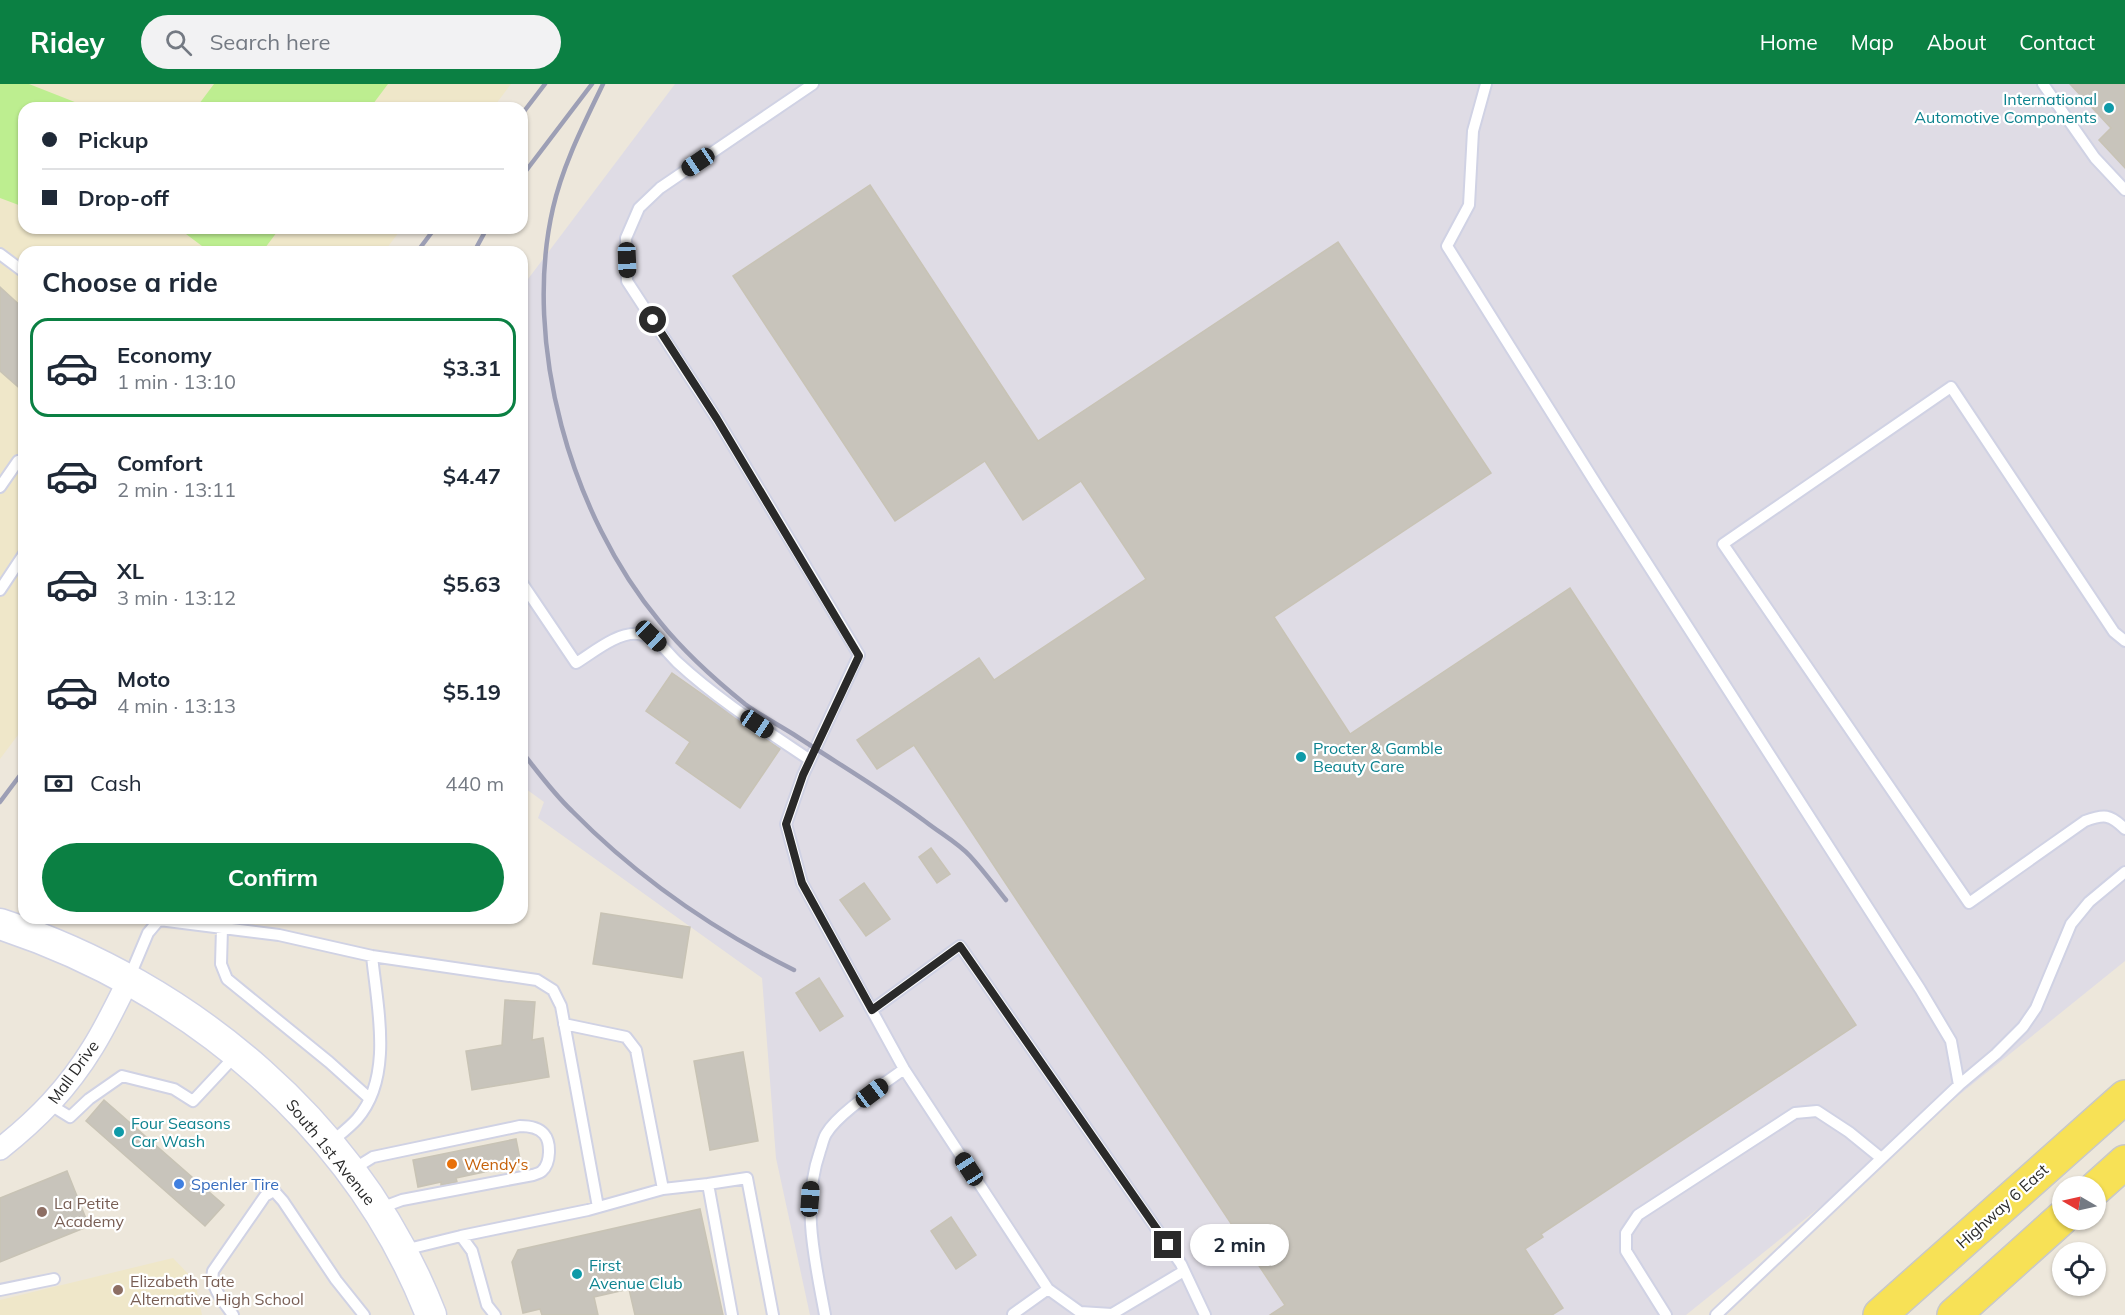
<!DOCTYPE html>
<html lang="en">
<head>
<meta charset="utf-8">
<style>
	:root { --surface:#fff; --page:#f2f2f3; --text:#1f2937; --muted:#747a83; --line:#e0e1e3; --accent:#0b8043 }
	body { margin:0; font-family:Mulish,sans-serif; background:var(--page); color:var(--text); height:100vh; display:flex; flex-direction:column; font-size:22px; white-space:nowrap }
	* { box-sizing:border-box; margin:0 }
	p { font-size:20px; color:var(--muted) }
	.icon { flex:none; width:33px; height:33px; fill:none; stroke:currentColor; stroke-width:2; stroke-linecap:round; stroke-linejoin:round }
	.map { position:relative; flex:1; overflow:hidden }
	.side { position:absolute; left:18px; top:162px; width:510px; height:678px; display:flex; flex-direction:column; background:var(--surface); border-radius:18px; box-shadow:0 2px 4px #0004 }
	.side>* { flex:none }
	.hud { position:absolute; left:18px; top:18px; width:510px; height:132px; border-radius:18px; box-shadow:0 2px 4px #0004; display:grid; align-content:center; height:132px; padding:0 24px; background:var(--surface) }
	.needle { width:39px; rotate:279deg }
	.tools { position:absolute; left:2052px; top:1092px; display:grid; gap:12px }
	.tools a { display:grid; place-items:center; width:54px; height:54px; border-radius:50%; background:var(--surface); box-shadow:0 2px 4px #0004; font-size:30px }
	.end { position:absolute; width:27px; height:27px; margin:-14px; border:8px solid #2a2a2a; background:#fff; box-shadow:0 0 0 3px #fff }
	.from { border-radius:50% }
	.bubble { position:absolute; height:42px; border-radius:21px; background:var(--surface); box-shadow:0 2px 4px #0004; font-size:20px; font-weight:700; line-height:42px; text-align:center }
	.car { position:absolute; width:18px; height:36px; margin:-18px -9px; border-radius:8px; box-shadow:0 0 4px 2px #0007; background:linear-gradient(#222 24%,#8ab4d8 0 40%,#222 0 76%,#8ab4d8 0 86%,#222 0) }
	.hud b { display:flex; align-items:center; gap:21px; height:57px; font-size:22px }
	.hud b+b { border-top:2px solid var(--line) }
	.hud i { width:15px; height:15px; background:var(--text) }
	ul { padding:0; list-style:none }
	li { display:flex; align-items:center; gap:18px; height:99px; margin:0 12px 9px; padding:0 12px; border:3px solid transparent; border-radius:18px }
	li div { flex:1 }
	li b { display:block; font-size:22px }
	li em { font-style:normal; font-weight:700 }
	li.on { border-color:var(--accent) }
	li>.icon { width:54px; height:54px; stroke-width:1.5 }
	h2 { padding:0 24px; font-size:27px; line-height:72px }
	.pay { display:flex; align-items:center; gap:15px; height:66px; padding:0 24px; font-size:22px }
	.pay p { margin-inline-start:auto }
	.action { display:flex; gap:12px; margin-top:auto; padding:12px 24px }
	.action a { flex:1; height:69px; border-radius:36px; background:var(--accent); color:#fff; font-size:24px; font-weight:700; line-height:69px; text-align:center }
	header { display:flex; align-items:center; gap:36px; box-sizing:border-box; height:84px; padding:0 30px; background:var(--accent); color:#fff }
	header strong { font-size:28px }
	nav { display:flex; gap:33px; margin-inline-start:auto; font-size:21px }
	.search { width:420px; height:54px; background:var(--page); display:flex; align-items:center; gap:15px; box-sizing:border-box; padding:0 21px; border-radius:33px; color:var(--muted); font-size:22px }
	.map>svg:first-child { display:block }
	.industrial { fill:#dfdce5 }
	.education { fill:#efe7c9 }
	.pitch { fill:#bdee90 }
	.building { fill:#c8c4bb; stroke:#c8c3b5; stroke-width:1.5 }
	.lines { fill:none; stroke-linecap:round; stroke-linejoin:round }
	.lane-casing { stroke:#d0d2e4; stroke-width:14 }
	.street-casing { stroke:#d0d2e4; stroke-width:24 }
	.secondary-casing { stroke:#d0d2e4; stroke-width:33 }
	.primary-casing { stroke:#c8c8c8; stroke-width:36 }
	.lane { stroke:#fff; stroke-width:10 }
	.street { stroke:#fff; stroke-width:21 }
	.secondary { stroke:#fff; stroke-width:30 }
	.primary { stroke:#f7e156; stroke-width:33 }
	.rail { stroke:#9d9fb5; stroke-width:4.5 }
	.route { stroke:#2a2a2a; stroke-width:8 }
	.culture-dot { fill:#0f9aa8; stroke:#fff; stroke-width:2 }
	.food-dot { fill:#e8710a; stroke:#fff; stroke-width:2 }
	.shop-dot { fill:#3f7fe0; stroke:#fff; stroke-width:2 }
	.education-dot { fill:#8d6e63; stroke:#fff; stroke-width:2 }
	.labels { text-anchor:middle; stroke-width:4.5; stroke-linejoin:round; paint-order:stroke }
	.culture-label { font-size:16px; fill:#0d838f; stroke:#fff; text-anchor:start }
	.street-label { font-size:16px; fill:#2a2a2a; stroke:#fff }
	.food-label { font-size:16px; fill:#c56008; stroke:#fff; text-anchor:start }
	.shop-label { font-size:16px; fill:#366cbe; stroke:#fff; text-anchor:start }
	.education-label { font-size:16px; fill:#785e54; stroke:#fff; text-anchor:start }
</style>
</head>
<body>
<header>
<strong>Ridey</strong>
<div class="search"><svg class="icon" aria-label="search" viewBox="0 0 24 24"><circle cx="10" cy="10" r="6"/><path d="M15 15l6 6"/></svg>Search here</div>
<nav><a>Home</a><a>Map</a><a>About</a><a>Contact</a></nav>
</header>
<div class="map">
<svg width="2125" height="1231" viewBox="0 0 2125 1231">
	<rect width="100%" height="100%" fill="#ede7db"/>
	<path class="industrial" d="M 675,0 L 2125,0 L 2125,877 L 1686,1231 L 810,1231 L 776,1074 L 762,894 L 538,734 L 544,718 L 522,702 L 522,203 Z"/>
	<path class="education" d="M 0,0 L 511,0 L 493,24 L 24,24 L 24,144 L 402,144 L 384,168 L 24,168 L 24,643 L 0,675 Z
		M 173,1174 L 195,1197 L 202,1231 L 0,1231 L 0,1216 Z"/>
	<path class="pitch" d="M 0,0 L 29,0 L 90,24 L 24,24 L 24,123 L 0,114 Z
		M 214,0 L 388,0 L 370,24 L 196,24 Z
		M 178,144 L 280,144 L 262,168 L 210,168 Z"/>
	<path class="building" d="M 2070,0 L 2125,0 L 2125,84 L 2099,56 L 2111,44 Z
		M 870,101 L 1038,357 L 1338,158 L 1491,389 L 1274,533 L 1350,650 L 1570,504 L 1856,941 L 1541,1150 L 1543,1153 L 1525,1165 L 1563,1224 L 1552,1231 L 1270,1231 L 1285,1221 L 914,661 L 877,685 L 857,656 L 979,574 L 994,596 L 1146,495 L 1081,397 L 1023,436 L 985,377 L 895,437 L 733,192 Z
		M 0,203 L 24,225 L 24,308 L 0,287 Z
		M 672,589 L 780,665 L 740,724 L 676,679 L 690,658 L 646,627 Z
		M 931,764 L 950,790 L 937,799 L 919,773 Z
		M 864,799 L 890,835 L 866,852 L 840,816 Z
		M 601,829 L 690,843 L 682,894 L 593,880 Z
		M 819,894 L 843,932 L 820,947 L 796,909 Z
		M 505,916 L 535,918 L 532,956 L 543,954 L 549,993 L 472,1006 L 466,967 L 502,961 Z
		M 743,968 L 758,1057 L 710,1066 L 694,977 Z
		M 104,1016 L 224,1121 L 205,1142 L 86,1037 Z
		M 516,1055 L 521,1080 L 456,1094 L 457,1098 L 441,1101 L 441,1098 L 418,1103 L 413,1076 Z
		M 67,1087 L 89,1142 L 0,1178 L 0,1114 Z
		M 700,1125 L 723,1231 L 635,1231 L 629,1205 L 594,1213 L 598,1231 L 542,1231 L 540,1225 L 523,1229 L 512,1178 L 518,1166 Z
		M 951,1133 L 976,1171 L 956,1185 L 931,1147 Z"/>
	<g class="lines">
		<defs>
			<path id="lane" d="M 813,0 L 660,104 L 639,124 L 626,154 L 627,197 L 717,335 L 859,571 L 803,691 L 786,740 L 802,799 L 904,985 L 1048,1205 L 1080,1228 L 1112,1230 L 1184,1187
				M 1486,0 L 1473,47 L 1469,121 L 1447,162 L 1598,403 L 1920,905 L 1951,957 L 1959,1001 L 1716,1231
				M 2043,0 L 2095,74 L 2125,106
				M 0,170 L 24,188
				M 0,403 L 18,377 L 24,376
				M 522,499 L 576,579 C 594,568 617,548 638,550 C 657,552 664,565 677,578 C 717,615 764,645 810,676
				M 0,506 L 24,470
				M 2125,557 L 2114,548 L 1951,303 L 1723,460 L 1969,819 L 2085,737 C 2104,730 2110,730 2125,745
				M 222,844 L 221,880 L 227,895 L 329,978 L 369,1014
				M 129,894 L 148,849 L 159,836 L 279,851 L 372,872 L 537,896 L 553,906 L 561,922 L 598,1123
				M 872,926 L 960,862 L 1181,1180 L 1205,1231
				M 564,940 L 626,953 L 636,966 L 663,1105
				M 1959,1001 L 1996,970 L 2023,943 L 2036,924 L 2071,840 L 2089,818 L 2125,788
				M 49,1020 L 70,1033 L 89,1015 L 122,992 L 174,1005 L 193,1017 L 235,972
				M 329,1060 C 338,1052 349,1044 357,1035 C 394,993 377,922 372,872
				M 352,1086 L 373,1073 L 520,1042 C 529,1042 538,1043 544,1050 C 551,1058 551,1079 542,1087 C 540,1089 536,1090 533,1091 L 402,1116 L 378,1125
				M 708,1100 L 747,1094 L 773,1231
				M 461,1152 L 472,1167 L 487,1221 L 495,1231
				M 404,1166 L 461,1152 L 588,1126 L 663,1105 L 708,1100 L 732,1231
				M 0,1206 L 54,1195
				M 1013,1230 L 1048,1205
				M 233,1231 C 224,1218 210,1203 213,1187 L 265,1112 L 272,1108 L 275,1108 L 283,1117 L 336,1196 L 364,1231
				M 825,1231 C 815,1176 801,1122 820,1067 C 822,1062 823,1055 826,1050 C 839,1028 883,1001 904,985
				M 1666,1231 L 1626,1167 L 1626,1149 L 1638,1131 L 1795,1029 L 1817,1027 L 1849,1048 L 1881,1074"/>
			<path id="street" d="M 0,1065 C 38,1035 68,1004 93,963 C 106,942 117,919 128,897"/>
			<path id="secondary" d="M 0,840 C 190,902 358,1043 431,1231"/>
			<path id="primary" d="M 2096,1104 L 2125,1078
				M 1880,1231 L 2125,1013
				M 1954,1231 L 2062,1134"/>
		</defs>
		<use href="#lane" class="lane-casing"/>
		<use href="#street" class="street-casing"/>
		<use href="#secondary" class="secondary-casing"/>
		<use href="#primary" class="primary-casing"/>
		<use href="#lane" class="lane"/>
		<use href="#street" class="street"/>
		<use href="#secondary" class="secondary"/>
		<use href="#primary" class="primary"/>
		<path class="rail" d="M 603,0 C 584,40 563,80 553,124 C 522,259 571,432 660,538 C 685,569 714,595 745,620 C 760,631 777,640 793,650 C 837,679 883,706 926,738 C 940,749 958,759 970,772 C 983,786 994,801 1006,816
			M 522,30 L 545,0
			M 522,92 L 592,0
			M 417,168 L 435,144
			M 474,168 L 487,144
			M 522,668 C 538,688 553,709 572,727 C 636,792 712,845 794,886
			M 0,718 L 24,686"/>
	</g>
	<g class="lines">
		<path class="route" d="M 653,236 L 717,335 L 859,572 L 803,691 L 786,740 L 802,799 L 872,926 L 960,862 L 1168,1161"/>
	</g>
	<g class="culture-dot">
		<circle cx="2109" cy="24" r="6"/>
		<circle cx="1301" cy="673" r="6"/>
		<circle cx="119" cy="1048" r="6"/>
		<circle cx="577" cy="1190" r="6"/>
	</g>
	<circle class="food-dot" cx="452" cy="1080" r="6"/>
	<circle class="shop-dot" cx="179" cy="1100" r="6"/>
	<g class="education-dot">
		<circle cx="42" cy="1128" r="6"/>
		<circle cx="118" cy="1206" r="6"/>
	</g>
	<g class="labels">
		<g class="culture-label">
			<text x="2097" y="21" text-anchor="end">International<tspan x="2097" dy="18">Automotive Components</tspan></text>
			<text x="1313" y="670">Procter &amp; Gamble<tspan x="1313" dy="18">Beauty Care</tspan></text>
			<text x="131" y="1045">Four Seasons<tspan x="131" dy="18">Car Wash</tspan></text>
			<text x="589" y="1187">First<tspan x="589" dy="18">Avenue Club</tspan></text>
		</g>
		<g class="street-label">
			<text transform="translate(73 988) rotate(-54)" y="6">Mall Drive</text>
			<text transform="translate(331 1068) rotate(51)" y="6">South 1st Avenue</text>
			<text transform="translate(2002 1122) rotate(-42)" y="6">Highway 6 East</text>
		</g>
		<g class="food-label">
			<text x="464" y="1086">Wendy's</text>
		</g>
		<g class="shop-label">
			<text x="191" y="1106">Spenler Tire</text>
		</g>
		<g class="education-label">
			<text x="54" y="1125">La Petite<tspan x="54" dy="18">Academy</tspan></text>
			<text x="130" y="1203">Elizabeth Tate<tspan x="130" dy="18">Alternative High School</tspan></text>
		</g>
	</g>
</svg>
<div class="tools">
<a><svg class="needle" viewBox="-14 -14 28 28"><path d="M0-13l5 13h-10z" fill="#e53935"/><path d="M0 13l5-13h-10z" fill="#747a83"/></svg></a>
<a><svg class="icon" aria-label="locate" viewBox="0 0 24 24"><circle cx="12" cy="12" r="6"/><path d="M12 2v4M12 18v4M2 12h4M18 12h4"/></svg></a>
</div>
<i class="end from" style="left:653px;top:236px"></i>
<i class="end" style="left:1168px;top:1161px"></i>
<div class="bubble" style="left:1190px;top:1140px;width:99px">2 min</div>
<i class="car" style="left:698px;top:78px;rotate:236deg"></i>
<i class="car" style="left:627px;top:176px;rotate:178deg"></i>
<i class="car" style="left:651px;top:552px;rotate:134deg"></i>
<i class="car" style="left:757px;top:640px;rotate:124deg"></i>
<i class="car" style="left:872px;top:1009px;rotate:53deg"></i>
<i class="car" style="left:969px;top:1085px;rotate:327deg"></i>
<i class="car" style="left:810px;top:1115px;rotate:4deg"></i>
<div class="hud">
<b><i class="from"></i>Pickup</b>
<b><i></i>Drop-off</b>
</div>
<section class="side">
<h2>Choose a ride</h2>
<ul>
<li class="on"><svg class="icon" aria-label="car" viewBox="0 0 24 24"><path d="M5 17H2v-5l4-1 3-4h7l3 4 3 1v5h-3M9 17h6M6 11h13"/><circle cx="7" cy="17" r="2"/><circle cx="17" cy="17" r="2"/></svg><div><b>Economy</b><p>1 min · 13:10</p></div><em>$3.31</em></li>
<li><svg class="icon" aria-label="car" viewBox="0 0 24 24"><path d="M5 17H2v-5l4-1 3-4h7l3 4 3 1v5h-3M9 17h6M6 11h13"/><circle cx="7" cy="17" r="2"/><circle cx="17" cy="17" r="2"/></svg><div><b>Comfort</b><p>2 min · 13:11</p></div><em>$4.47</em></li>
<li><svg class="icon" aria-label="car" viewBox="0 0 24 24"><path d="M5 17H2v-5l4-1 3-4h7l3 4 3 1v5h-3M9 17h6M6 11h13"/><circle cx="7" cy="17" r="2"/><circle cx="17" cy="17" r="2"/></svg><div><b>XL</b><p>3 min · 13:12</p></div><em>$5.63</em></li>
<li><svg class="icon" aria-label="car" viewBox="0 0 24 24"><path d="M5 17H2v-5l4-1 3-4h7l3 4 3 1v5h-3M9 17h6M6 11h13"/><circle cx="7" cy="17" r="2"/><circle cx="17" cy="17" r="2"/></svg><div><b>Moto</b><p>4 min · 13:13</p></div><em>$5.19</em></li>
</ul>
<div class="pay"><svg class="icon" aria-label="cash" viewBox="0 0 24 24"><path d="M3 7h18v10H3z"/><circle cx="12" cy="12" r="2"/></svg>Cash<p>440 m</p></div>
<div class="action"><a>Confirm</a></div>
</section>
</div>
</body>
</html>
